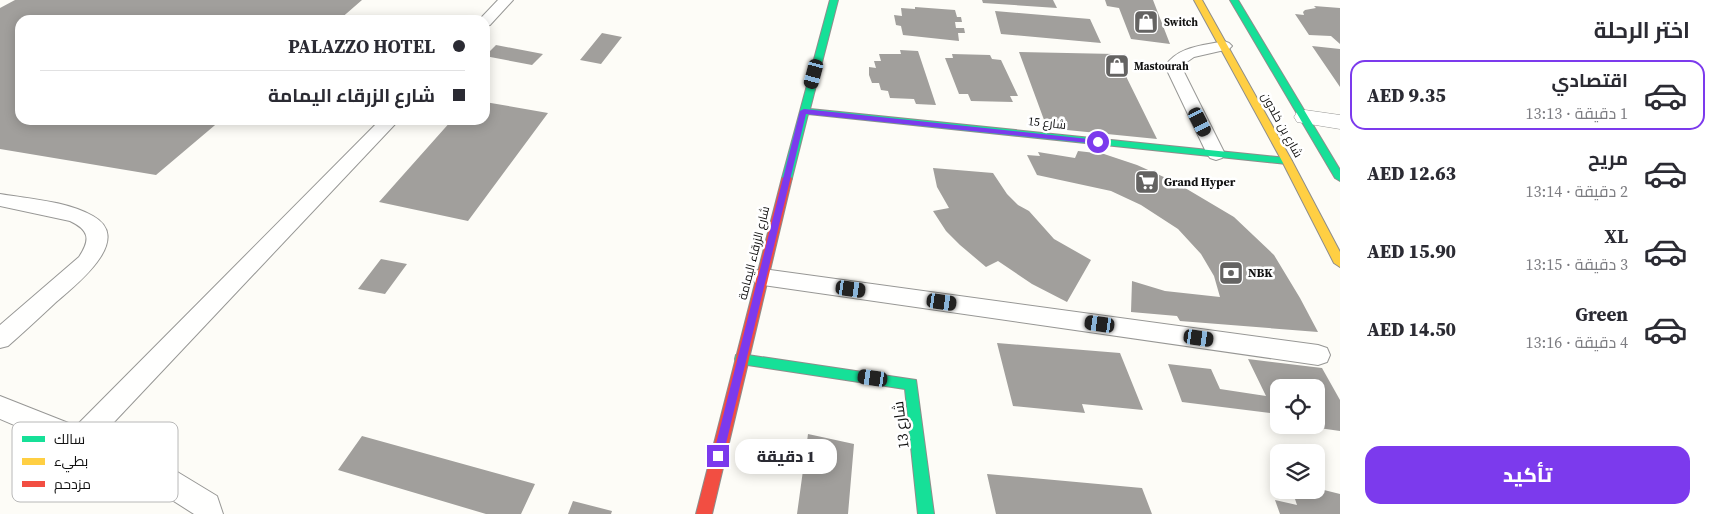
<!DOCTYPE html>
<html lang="ar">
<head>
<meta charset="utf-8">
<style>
	:root { --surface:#fff; --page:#f7f7f7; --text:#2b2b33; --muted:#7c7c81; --line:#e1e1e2; --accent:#7c3aed }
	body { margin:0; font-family:"Source Serif 4",Cairo,serif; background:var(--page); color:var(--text); direction:rtl; height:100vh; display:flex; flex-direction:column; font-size:19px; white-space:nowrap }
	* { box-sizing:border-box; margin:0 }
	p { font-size:16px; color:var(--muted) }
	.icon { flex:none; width:28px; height:28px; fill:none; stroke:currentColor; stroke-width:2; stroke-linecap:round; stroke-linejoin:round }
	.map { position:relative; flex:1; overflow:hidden; direction:ltr }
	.side { display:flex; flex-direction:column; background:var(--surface); width:375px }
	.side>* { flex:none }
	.guide { position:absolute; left:15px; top:15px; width:475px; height:110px; border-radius:15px; box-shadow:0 2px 12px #0003; direction:rtl; display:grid; align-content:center; height:110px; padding:0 25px; background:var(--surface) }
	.tools { position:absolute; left:1270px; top:379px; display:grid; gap:10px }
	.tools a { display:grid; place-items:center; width:55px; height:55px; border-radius:10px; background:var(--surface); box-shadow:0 2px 12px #0003; font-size:25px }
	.end { position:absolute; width:22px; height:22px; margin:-11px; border:6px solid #7c3aed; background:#fff; box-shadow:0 0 0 2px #fff }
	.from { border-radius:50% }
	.bubble { position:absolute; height:35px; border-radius:15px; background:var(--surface); box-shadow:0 2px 12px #0003; font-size:16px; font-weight:800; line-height:35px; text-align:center; direction:rtl }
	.car { position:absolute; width:15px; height:30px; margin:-15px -8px; border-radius:6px; box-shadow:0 0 4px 1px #0007; background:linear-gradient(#222 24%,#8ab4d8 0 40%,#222 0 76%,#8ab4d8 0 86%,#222 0) }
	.guide b { display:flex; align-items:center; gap:18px; height:48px; font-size:19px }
	.guide b+b { border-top:1px solid var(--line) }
	.guide i { width:12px; height:12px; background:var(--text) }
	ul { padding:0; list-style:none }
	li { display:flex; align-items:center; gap:15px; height:70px; margin:0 10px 8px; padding:0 15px; border:2px solid transparent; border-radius:15px }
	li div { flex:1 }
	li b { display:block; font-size:19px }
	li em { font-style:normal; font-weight:800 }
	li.current { border-color:var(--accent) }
	li>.icon { width:45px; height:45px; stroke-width:1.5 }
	h2 { padding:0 25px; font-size:22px; line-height:60px }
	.primary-button { display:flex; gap:10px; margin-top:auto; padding:10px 25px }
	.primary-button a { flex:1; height:58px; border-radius:15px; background:var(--accent); color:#fff; font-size:20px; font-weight:800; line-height:58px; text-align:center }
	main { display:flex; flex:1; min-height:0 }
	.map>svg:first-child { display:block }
	.building { fill:#a19f9c }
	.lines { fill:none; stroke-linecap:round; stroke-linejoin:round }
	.lane-casing { stroke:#979795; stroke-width:2 }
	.street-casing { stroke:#979795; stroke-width:1 }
	.fast-casing { stroke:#8e8d8b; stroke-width:2 }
	.slow-casing { stroke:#8e8d8b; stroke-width:2 }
	.jam-casing { stroke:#8e8d8b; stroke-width:2 }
	.lane { fill:#fffffe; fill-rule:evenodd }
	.street { fill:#fffffe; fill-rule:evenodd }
	.fast { fill:#16e098; fill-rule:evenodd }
	.slow { fill:#ffcf43; fill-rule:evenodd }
	.jam { fill:#f24e42; fill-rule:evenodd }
	.route { fill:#7c3aed }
	.labels { text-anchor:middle; stroke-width:5; stroke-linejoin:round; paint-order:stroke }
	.far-poi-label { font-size:11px; font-weight:bold; fill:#111; stroke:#fff; text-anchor:start }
	.street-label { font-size:12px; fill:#111; stroke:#fff }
	.poi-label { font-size:12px; font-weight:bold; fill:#111; stroke:#fff; text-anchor:start }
	.near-street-label { font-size:15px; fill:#111; stroke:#fff }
	.key { fill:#fff; stroke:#b8b8b8; stroke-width:1 }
	.key-label { font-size:14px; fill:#111 }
</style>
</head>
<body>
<main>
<section class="side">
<h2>اختر الرحلة</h2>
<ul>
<li class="current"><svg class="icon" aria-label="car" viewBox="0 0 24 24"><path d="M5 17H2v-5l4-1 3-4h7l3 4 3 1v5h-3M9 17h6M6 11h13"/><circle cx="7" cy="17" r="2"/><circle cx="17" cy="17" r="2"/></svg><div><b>اقتصادي</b><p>1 دقيقة · 13:13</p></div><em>AED 9.35</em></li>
<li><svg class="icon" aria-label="car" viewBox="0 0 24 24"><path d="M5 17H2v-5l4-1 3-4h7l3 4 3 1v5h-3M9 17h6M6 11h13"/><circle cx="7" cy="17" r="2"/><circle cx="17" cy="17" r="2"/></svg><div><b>مريح</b><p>2 دقيقة · 13:14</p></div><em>AED 12.63</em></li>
<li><svg class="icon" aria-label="car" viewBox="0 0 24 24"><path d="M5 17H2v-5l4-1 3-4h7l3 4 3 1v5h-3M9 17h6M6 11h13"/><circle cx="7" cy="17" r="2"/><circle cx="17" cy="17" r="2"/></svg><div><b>XL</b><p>3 دقيقة · 13:15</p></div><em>AED 15.90</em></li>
<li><svg class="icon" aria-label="car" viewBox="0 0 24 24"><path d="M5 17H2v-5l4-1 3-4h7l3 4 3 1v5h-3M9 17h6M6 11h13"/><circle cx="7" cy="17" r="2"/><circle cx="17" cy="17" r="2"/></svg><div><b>Green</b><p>4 دقيقة · 13:16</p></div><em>AED 14.50</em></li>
</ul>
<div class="primary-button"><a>تأكيد</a></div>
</section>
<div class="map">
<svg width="1340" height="514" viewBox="0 0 1340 514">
	<rect width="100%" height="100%" fill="#fdfcf7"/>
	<path class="building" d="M 15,0 L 362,0 L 339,20 L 20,20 L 20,120 L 221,120 L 156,175 L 0,149 L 0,8 Z
		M 982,0 L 1053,0 L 1057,8 L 983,3 Z
		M 1105,0 L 1153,0 L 1170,44 L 1131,39 L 1119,8 L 1107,6 Z
		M 1314,6 L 1340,8 L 1340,44 L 1331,36 L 1309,35 L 1295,14 L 1304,15 L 1303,12 L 1305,10 L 1316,8 Z
		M 915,7 L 955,10 L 957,17 L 961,17 L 962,22 L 955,22 L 956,28 L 964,28 L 965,33 L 958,33 L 959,41 L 903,35 L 901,26 L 896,25 L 894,15 L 902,16 L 901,8 L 915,9 Z
		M 995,11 L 1090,19 L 1101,43 L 1001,34 Z
		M 602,33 L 622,37 L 601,64 L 580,60 Z
		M 496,45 L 543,54 L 532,65 L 485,56 Z
		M 1312,46 L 1340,49 L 1340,87 Z
		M 900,50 L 918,51 L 936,105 L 916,104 L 914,99 L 890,98 L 888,91 L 881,90 L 879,83 L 872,83 L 869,75 L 869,67 L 876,68 L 874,61 L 881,61 L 879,54 L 901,54 Z
		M 1019,52 L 1115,54 L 1157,139 L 1047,128 Z
		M 952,54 L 990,55 L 992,59 L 1001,60 L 1018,96 L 1010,96 L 1013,102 L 971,101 L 968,94 L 959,94 L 945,58 L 953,58 Z
		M 485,102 L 548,113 L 468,221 L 379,202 L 452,120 L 485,120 Z
		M 1078,151 L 1104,154 L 1137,165 L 1175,182 L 1234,217 L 1274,255 L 1300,298 L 1318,332 L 1180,321 L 1177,316 L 1131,312 L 1132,281 L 1165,291 L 1220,297 L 1214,276 L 1201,254 L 1178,229 L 1141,205 L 1111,191 L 1037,175 L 1027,155 L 1040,156 L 1038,152 L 1075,158 Z
		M 933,168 L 993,173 L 1007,194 L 1018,205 L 1029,211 L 1054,239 L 1091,260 L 1067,302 L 1032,284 L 998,261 L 986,267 L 960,245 L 946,231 L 933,211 L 949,208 L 937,187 Z
		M 381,259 L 407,264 L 385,294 L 358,289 Z
		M 997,343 L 1120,353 L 1143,410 L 1082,404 L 1085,413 L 1013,406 Z
		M 1248,359 L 1322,368 L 1340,400 L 1340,431 L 1305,426 L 1316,425 L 1316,388 L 1279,388 L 1279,414 L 1182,402 L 1168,364 L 1211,369 L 1220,389 L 1266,396 Z
		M 808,434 L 854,444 L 848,514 L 797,514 Z
		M 362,436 L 535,484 L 521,514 L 486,514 L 338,470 Z
		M 987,474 L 1142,488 L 1152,514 L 996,514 Z
		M 1316,488 L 1340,494 L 1340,514 L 1280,514 L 1275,500 L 1297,505 L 1292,490 L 1316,490 Z
		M 573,501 L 612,511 L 611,514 L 568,514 Z"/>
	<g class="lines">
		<defs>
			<path id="lane" d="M 498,0 L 513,0 L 490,25 L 485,26 L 485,20 L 479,20 Z
				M 1224,41 L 1229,43 L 1232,46 L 1229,49 L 1194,57 L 1181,66 L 1225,154 L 1222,158 L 1216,160 L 1210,158 L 1207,154 L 1165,66 C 1179,46 1202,46 1224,41 Z
				M 380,120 L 399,120 L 100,437 L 156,459 L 217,496 L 223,514 L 194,514 L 136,477 L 0,419 L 0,396 L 76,426 Z
				M 0,194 C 30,199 66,201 93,216 C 136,240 72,288 54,304 C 39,318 24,332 8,346 L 0,348 L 0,325 L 79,257 C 91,239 89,230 70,221 L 0,206 Z
				M 763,269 L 1318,345 L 1327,348 L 1330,355 L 1327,362 L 1318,365 L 763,285 L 755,283 L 752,277 L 755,271 Z"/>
			<path id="street" d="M 1305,110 L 1340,115 L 1340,129 L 1297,122 L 1294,117 L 1297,112 Z"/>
			<path id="fast" d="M 830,0 L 838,0 L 810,109 L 1287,158 L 1292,161 L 1287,164 L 808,114 L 792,178 L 791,180 L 783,180 L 782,178 Z
				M 1230,0 L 1238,0 L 1340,170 L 1340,181 L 1335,178 Z
				M 741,354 L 916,380 L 934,514 L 918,514 L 905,389 L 741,364 L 736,363 L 735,359 L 736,355 Z"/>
			<path id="slow" d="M 1194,0 L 1202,0 L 1292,161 L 1340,252 L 1340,267 L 1334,263 L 1282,161 Z"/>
			<path id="jam" d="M 787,175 L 792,178 L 712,514 L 696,514 L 782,178 Z"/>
		</defs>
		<use href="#lane" class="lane-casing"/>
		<use href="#street" class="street-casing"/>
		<use href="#fast" class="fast-casing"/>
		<use href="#slow" class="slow-casing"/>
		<use href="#jam" class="jam-casing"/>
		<use href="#lane" class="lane"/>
		<use href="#street" class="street"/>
		<use href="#fast" class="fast"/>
		<use href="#slow" class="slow"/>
		<use href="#jam" class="jam"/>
	</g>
	<path class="route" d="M 804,109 L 1098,140 L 1102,142 L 1098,144 L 806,114 L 723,456 L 718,461 L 713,456 L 800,111 Z"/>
	<defs>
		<symbol id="shop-square" viewBox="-11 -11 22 22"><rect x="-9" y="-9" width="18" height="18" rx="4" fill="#646362" stroke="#fff"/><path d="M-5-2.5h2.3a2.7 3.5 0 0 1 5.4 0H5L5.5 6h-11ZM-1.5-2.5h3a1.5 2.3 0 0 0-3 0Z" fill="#fff"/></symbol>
		<symbol id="supermarket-square" viewBox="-11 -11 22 22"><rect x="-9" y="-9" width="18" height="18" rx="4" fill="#646362" stroke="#fff"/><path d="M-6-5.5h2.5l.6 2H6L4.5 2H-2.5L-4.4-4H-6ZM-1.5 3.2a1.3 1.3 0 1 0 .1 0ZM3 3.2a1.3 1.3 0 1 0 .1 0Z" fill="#fff"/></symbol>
		<symbol id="bank-square" viewBox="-11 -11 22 22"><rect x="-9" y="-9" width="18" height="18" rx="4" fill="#646362" stroke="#fff"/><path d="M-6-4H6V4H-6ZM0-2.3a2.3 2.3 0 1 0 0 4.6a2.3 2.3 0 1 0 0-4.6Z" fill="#fff"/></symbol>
	</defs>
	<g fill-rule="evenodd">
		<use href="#shop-square" x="1132" y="8" width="28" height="28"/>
		<use href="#shop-square" x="1103" y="52" width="28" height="28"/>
		<use href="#supermarket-square" x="1133" y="168" width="28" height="28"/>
		<use href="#bank-square" x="1217" y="259" width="28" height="28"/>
	</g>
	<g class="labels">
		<g class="far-poi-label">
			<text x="1164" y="26">Switch</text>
			<text x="1134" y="70">Mastourah</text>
		</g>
		<g class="street-label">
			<text transform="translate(1047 123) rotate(6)" y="4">شارع 15</text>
			<text transform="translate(1282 125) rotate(61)" y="4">شارع بن خلدون</text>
			<text transform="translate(754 253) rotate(-76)" y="4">شارع الزرقاء اليمامة</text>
		</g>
		<g class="poi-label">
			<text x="1164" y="186">Grand Hyper</text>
			<text x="1248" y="277">NBK</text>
		</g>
		<g class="near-street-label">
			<text transform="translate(901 425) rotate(-97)" y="5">شارع 13</text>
		</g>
	</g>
	<rect x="12" y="422" width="166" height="80" rx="8" class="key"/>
	<rect x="22" y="436" width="23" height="6" fill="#16e098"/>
	<rect x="22" y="458" width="23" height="7" fill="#ffcf43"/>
	<rect x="22" y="481" width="23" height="6" fill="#f24e42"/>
	<g class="key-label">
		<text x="54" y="444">سالك</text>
		<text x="54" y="466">بطيء</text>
		<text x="54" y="489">مزدحم</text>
	</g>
</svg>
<div class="tools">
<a><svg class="icon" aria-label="locate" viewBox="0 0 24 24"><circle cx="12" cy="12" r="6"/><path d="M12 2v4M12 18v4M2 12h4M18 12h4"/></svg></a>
<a><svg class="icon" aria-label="layers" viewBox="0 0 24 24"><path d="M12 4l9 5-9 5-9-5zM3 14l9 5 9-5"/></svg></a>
</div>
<i class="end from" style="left:1098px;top:142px"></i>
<i class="end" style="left:718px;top:456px"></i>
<div class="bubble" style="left:735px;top:439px;width:102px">1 دقيقة</div>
<i class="car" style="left:814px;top:74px;rotate:195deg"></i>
<i class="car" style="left:1200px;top:122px;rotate:153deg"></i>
<i class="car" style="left:851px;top:289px;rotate:98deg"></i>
<i class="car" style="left:942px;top:302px;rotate:98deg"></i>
<i class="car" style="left:1100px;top:324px;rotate:278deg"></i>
<i class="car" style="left:1199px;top:338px;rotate:98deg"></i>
<i class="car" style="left:873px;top:378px;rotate:278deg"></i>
<div class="guide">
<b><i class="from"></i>PALAZZO HOTEL</b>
<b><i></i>شارع الزرقاء اليمامة</b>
</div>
</div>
</main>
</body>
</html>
